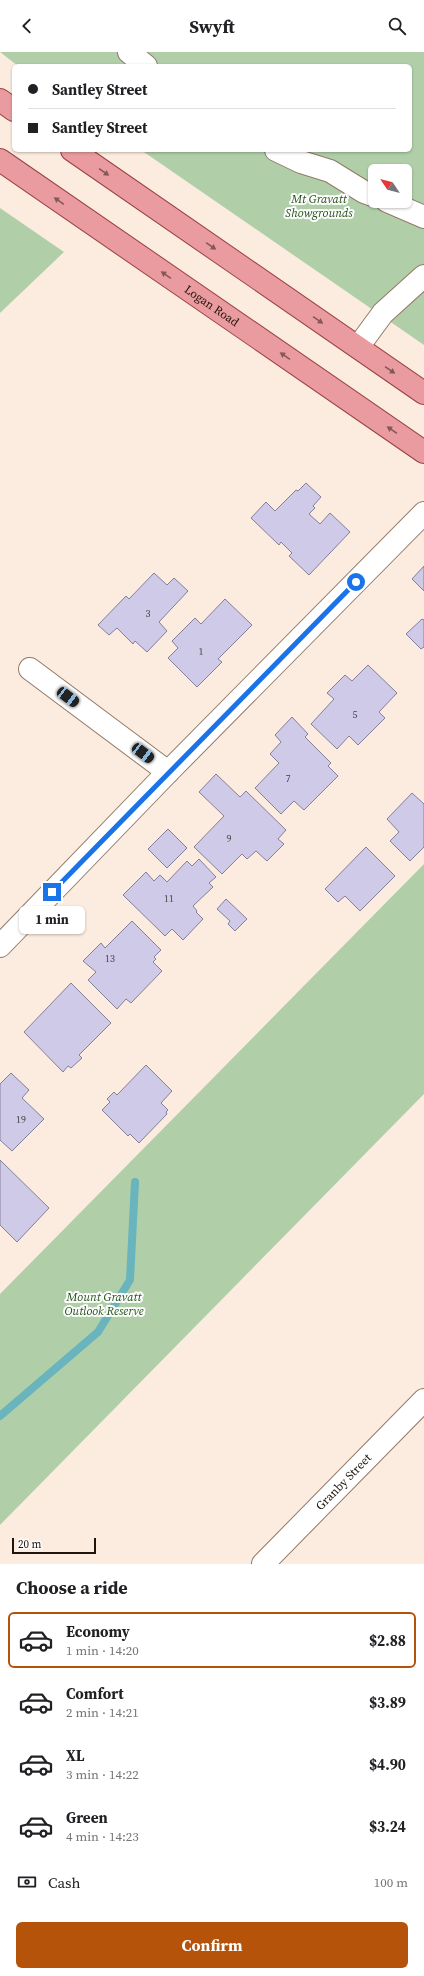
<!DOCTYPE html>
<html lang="en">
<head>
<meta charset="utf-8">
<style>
	:root { --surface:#fff; --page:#f6f6f6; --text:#202124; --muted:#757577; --line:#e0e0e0; --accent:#b45309 }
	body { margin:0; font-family:"Source Serif 4",serif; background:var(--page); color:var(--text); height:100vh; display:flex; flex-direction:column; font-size:15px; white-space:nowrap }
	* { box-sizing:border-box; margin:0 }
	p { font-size:13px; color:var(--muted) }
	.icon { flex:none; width:22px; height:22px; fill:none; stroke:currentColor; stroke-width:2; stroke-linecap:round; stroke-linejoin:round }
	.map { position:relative; height:1512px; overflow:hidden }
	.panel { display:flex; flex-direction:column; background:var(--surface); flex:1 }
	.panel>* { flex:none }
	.top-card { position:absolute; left:12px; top:12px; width:400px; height:88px; border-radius:6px; box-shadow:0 1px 3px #0004; display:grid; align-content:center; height:88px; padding:0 16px; background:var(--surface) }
	.needle { width:26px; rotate:305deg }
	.controls { position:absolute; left:368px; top:112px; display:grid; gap:8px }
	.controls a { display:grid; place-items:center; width:44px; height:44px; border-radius:6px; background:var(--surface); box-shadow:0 1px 3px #0004; font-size:20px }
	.scale { position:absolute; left:12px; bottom:10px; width:84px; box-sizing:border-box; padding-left:4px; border:2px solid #1d140d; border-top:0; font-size:11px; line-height:14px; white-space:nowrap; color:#1d140d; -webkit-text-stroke:3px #fcfcfc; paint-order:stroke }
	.end { position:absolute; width:18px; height:18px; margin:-9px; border:5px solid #1a73e8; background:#fff; box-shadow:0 0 0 2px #fff }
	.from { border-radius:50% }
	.bubble { position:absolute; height:28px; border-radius:6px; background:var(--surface); box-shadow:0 1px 3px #0004; font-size:13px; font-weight:700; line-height:28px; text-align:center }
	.car { position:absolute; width:12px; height:24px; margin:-12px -6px; border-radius:5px; box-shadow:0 0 3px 1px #0007; background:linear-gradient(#222 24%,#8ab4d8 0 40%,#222 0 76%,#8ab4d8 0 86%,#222 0) }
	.top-card b { display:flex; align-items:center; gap:14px; height:38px; font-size:15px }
	.top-card b+b { border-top:1px solid var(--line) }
	.top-card i { width:10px; height:10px; background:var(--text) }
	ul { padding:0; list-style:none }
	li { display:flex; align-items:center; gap:12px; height:56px; margin:0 8px 6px; padding:0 8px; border:2px solid transparent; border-radius:6px }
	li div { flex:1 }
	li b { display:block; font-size:15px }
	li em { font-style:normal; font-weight:700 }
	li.current { border-color:var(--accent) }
	li>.icon { width:36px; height:36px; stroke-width:1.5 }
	h2 { padding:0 16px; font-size:18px; line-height:48px }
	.pay { display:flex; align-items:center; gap:10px; height:44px; padding:0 16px; font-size:15px }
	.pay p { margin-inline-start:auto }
	.primary-button { display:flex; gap:8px; margin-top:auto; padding:8px 16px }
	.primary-button a { flex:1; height:46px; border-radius:6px; background:var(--accent); color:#fff; font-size:16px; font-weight:700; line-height:46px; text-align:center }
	header { display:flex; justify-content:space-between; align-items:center; height:52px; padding:0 16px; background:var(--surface); font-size:18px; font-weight:700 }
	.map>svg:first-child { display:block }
	.green { fill:#b0cfa9; fill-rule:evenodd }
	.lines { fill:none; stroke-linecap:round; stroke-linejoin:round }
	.stream { stroke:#69b4bd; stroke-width:8 }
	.building { fill:#cfcae7; stroke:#847f9a }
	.minor-casing { stroke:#927a68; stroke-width:24 }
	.major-casing { stroke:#994142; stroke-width:24 }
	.minor { stroke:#fff; stroke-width:22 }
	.major { stroke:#ea9b9f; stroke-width:22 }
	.oneway { fill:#845856 }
	.route { stroke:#1a73e8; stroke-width:5 }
	.labels { text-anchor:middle; stroke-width:4; stroke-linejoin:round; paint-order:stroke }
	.number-label { font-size:10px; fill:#4a4244 }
	.park-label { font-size:12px; font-style:italic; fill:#215215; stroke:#fcfcfc }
	.street-label { font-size:12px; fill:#1d140d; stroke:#fcfcfc }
</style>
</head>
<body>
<header><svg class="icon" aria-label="back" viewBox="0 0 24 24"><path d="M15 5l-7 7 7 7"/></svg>Swyft<svg class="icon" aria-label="search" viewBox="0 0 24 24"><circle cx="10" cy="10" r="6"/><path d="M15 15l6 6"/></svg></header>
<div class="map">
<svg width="424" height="1512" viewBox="0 0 424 1512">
	<rect width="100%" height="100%" fill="#fcecdf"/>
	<path class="green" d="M 0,0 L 424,0 L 424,293 L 141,98 L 410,98 L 410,14 L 18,14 ZM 375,119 L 405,119 L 405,149 L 375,149 Z
		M 0,156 L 64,200 L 0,261 Z
		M 424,812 L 424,1042 L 0,1473 L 0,1242 Z"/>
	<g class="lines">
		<path class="stream" d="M 0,1364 L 98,1280 L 130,1228 L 135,1130"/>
	</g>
	<path class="building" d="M 306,431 L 321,445 L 313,454 L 315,456 L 309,462 L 320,472 L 330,461 L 350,480 L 309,523 L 289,504 L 292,501 L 281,490 L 279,493 L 251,466 L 266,450 L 275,459 L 296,438 L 298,439 Z
		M 424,514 L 424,539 L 412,527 Z
		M 154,521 L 167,533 L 174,526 L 188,539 L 159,570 L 167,579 L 147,600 L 135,589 L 133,592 L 117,576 L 109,583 L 98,573 L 126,544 L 129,547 Z
		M 225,547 L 252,573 L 218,607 L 222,610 L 197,635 L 168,606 L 178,596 L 172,589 L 195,566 L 201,572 Z
		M 422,567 L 424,568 L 424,595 L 421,597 L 406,582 Z
		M 368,613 L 397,641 L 379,660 L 385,666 L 358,693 L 349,684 L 337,697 L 311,672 L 334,647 L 327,641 L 345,623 L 352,629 Z
		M 292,665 L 308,682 L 305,685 L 331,711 L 328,714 L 338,724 L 304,758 L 294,749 L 281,762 L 255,736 L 279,711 L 270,702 L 281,690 L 275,683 Z
		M 216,722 L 240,745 L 246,739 L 286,778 L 278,787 L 284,792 L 267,809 L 256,799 L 247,807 L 242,802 L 222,822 L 194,795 L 224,764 L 199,740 Z
		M 412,741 L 424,752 L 424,795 L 410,809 L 390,789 L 399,780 L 387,767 Z
		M 168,777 L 187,796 L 167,816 L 148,797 Z
		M 366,795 L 395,824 L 360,859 L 345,844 L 338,850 L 325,837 Z
		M 199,807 L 216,825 L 209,831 L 213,835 L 193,854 L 197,859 L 196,860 L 203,867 L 183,888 L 172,877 L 165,884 L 123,843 L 146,820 L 154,829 L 160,823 L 167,830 L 187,809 L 192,814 Z
		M 226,847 L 247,867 L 235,879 L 228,872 L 230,869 L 217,857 Z
		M 132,869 L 161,898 L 154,905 L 156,907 L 153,910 L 162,919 L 131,951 L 126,947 L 117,957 L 88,928 L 96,920 L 83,909 L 101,891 L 105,896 Z
		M 71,931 L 111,971 L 79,1003 L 82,1006 L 71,1016 L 68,1014 L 63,1020 L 24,980 Z
		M 146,1013 L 172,1039 L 161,1051 L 168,1058 L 166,1060 L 167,1062 L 139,1091 L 130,1082 L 128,1084 L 102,1058 L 110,1050 L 107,1047 L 114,1040 L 117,1043 Z
		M 11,1021 L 29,1038 L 22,1046 L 44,1067 L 12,1099 L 0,1088 L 0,1032 Z
		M 0,1108 L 49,1156 L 17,1190 L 0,1173 Z"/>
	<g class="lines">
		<defs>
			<g id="minor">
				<path d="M 129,0 L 146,14"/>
				<path d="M 276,98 L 301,110 L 330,119 L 364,140 L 375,144"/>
				<path d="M 387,149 L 424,165"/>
				<path d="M 358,295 L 383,261 L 424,224"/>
				<path d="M 30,617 L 168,720"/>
				<path d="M 0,894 L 168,720 L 424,461"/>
				<path id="s1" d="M 263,1512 L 424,1348"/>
			</g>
			<g id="major">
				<path d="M 0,48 L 14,58"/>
				<path d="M 72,98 L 424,341"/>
				<path id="s2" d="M 0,108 L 424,400"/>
			</g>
		</defs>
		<use href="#minor" class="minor-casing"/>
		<use href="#major" class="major-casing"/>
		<use href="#minor" class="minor"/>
		<use href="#major" class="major"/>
	</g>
	<defs><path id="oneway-solid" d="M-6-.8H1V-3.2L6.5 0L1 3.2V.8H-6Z"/></defs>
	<g class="oneway">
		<use href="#oneway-solid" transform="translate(104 120) rotate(35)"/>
		<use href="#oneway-solid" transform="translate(59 149) rotate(-145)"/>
		<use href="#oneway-solid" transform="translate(211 194) rotate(35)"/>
		<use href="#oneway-solid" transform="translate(166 223) rotate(-146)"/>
		<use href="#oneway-solid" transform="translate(318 268) rotate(35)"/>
		<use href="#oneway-solid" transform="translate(285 304) rotate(-146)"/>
		<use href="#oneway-solid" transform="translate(390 318) rotate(35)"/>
		<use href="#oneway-solid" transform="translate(392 378) rotate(-146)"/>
	</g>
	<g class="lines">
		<path class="route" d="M 52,840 L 356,530"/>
	</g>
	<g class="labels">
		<g class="number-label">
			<text x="148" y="565">3</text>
			<text x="201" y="603">1</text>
			<text x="355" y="666">5</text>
			<text x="288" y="730">7</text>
			<text x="229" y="790">9</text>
			<text x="169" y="850">11</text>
			<text x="110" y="910">13</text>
			<text x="21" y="1071">19</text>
		</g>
		<g class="park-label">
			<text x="319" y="151">Mt Gravatt<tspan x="319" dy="14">Showgrounds</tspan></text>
			<text x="104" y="1249">Mount Gravatt<tspan x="104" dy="14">Outlook Reserve</tspan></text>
		</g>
		<g class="street-label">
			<text dy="4" stroke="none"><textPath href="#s2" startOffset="257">Logan Road</textPath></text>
			<text dy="4" stroke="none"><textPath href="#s1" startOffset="115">Granby Street</textPath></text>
		</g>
	</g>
</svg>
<div class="controls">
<a><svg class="needle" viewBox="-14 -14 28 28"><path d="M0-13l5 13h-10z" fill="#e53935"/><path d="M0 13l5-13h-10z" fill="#757577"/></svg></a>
</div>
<div class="scale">20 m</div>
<i class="end from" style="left:356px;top:530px"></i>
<i class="end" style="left:52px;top:840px"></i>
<div class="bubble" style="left:19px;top:854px;width:66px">1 min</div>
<i class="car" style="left:68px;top:645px;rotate:127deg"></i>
<i class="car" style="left:143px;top:701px;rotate:127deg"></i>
<div class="top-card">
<b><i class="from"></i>Santley Street</b>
<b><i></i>Santley Street</b>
</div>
</div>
<section class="panel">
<h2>Choose a ride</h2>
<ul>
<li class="current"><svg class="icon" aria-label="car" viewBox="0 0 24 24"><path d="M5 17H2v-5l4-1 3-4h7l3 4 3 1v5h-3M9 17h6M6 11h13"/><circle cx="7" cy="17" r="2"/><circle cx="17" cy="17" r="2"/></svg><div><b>Economy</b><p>1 min · 14:20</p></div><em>$2.88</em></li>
<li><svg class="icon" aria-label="car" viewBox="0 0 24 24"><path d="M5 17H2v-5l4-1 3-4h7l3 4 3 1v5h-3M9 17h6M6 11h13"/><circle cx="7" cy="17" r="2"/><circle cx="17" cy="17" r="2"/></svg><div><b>Comfort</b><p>2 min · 14:21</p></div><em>$3.89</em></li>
<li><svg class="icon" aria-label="car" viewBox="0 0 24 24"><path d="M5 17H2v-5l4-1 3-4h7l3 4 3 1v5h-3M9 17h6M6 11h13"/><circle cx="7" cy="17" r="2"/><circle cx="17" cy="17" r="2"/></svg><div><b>XL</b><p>3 min · 14:22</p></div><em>$4.90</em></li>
<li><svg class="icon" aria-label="car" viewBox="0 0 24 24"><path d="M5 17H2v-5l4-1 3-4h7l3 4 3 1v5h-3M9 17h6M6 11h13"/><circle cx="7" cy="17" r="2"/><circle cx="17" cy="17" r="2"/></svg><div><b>Green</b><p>4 min · 14:23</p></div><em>$3.24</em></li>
</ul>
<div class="pay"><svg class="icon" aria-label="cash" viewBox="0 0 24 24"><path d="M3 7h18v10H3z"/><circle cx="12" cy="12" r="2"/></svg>Cash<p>100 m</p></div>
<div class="primary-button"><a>Confirm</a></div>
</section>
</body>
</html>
